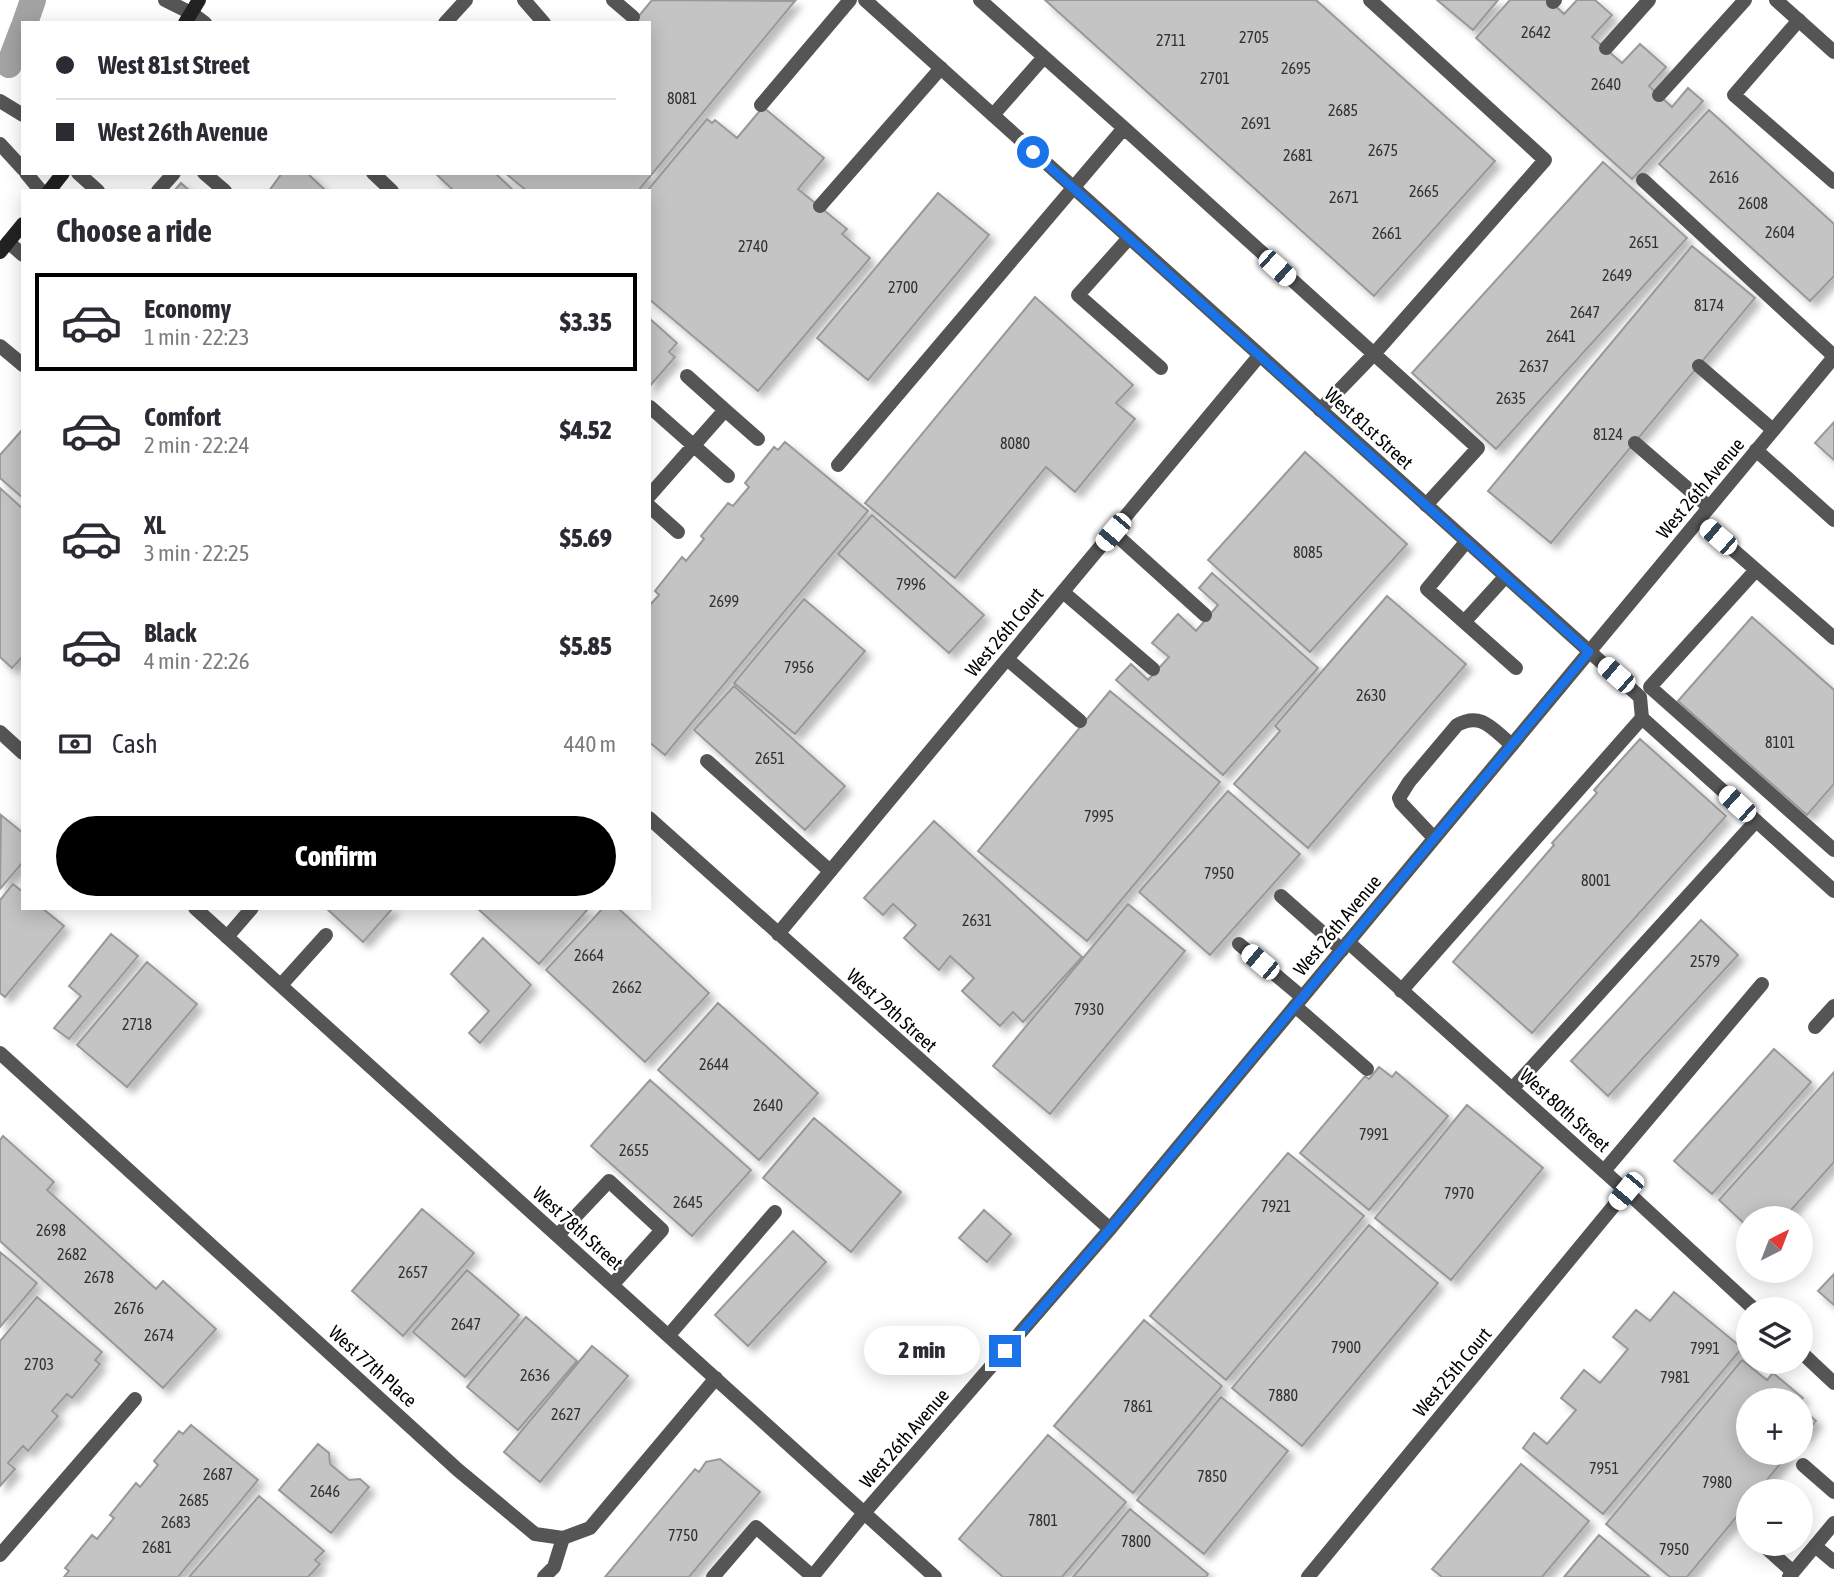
<!DOCTYPE html>
<html lang="en">
<head>
<meta charset="utf-8">
<style>
	:root { --surface:#fff; --page:#f2f2f3; --text:#2b2b33; --muted:#7c7c81; --line:#e1e1e2; --accent:#000 }
	body { margin:0; font-family:"Asap Condensed",sans-serif; background:var(--page); color:var(--text); height:100vh; display:flex; flex-direction:column; font-size:26px; white-space:nowrap }
	* { box-sizing:border-box; margin:0 }
	p { font-size:23px; color:var(--muted) }
	.icon { flex:none; width:38px; height:38px; fill:none; stroke:currentColor; stroke-width:2; stroke-linecap:round; stroke-linejoin:round }
	.map { position:relative; flex:1; overflow:hidden }
	.drawer { position:absolute; left:21px; top:189px; width:630px; height:721px; display:flex; flex-direction:column; background:var(--surface); border-radius:0px; box-shadow:0 4px 18px #0003 }
	.drawer>* { flex:none }
	.guide { position:absolute; left:21px; top:21px; width:630px; height:154px; border-radius:0px; box-shadow:0 4px 18px #0003; display:grid; align-content:center; height:154px; padding:0 35px; background:var(--surface) }
	.needle { width:46px; rotate:42deg }
	.controls { position:absolute; left:1736px; top:1206px; display:grid; gap:14px }
	.controls a { display:grid; place-items:center; width:77px; height:77px; border-radius:50%; background:var(--surface); box-shadow:0 4px 18px #0003; font-size:35px }
	.end { position:absolute; width:32px; height:32px; margin:-16px; border:9px solid #1a73e8; background:#fff; box-shadow:0 0 0 4px #fff }
	.from { border-radius:50% }
	.bubble { position:absolute; height:49px; border-radius:24px; background:var(--surface); box-shadow:0 4px 18px #0003; font-size:23px; font-weight:800; line-height:49px; text-align:center }
	.car { position:absolute; width:21px; height:42px; margin:-21px -10px; border-radius:9px; box-shadow:0 0 5px 2px #0007; background:linear-gradient(#fff 24%,#345 0 40%,#fff 0 76%,#345 0 86%,#fff 0) }
	.guide b { display:flex; align-items:center; gap:24px; height:66px; font-size:26px }
	.guide b+b { border-top:2px solid var(--line) }
	.guide i { width:18px; height:18px; background:var(--text) }
	ul { padding:0; list-style:none }
	li { display:flex; align-items:center; gap:21px; height:98px; margin:0 14px 10px; padding:0 21px; border:4px solid transparent; border-radius:0px }
	li div { flex:1 }
	li b { display:block; font-size:26px }
	li em { font-style:normal; font-weight:800 }
	li.active { border-color:var(--accent) }
	li>.icon { width:63px; height:63px; stroke-width:1.5 }
	h2 { padding:0 35px; font-size:32px; line-height:84px }
	.pay { display:flex; align-items:center; gap:18px; height:77px; padding:0 35px; font-size:26px }
	.pay p { margin-inline-start:auto }
	.button { display:flex; gap:14px; margin-top:auto; padding:14px 35px }
	.button a { flex:1; height:80px; border-radius:42px; background:var(--accent); color:#fff; font-size:28px; font-weight:800; line-height:80px; text-align:center }
	.map>svg:first-child { display:block }
	.lines { fill:none; stroke-linecap:round; stroke-linejoin:round }
	.canal { stroke:#a3a3a3; stroke-width:26 }
	.building { fill:#c4c4c4; stroke:#999; stroke-width:2; filter:url(#shadow) }
	.service { stroke:#555; stroke-width:14 }
	.minor { stroke:#555; stroke-width:14 }
	.tertiary { stroke:#555; stroke-width:14 }
	.secondary { stroke:#222; stroke-width:14 }
	.route { stroke:#1a73e8; stroke-width:9 }
	.labels { text-anchor:middle; stroke-width:5; stroke-linejoin:round; paint-order:stroke }
	.number-label { font-size:16px; fill:#313131 }
	.street-label { font-size:19px; fill:#000; stroke:#fff }
</style>
</head>
<body>
<div class="map">
<svg width="1834" height="1577" viewBox="0 0 1834 1577">
	<defs>
		<filter id="shadow"><feDropShadow dx="6" dy="6" stdDeviation="3.5" flood-color="#0004"/></filter>
	</defs>
	<rect width="100%" height="100%" fill="#fff"/>
	<g class="lines">
		<path class="canal" d="M 25,23 L 33,0
			M 9,65 L 23,28"/>
	</g>
	<path class="building" d="M 652,0 L 795,1 L 638,191 L 527,191 L 505,173 L 649,173 L 649,23 L 633,23 Z
		M 1045,0 L 1316,0 L 1495,161 L 1374,296 Z
		M 1437,0 L 1498,0 L 1473,30 Z
		M 1510,0 L 1549,0 L 1564,14 L 1577,0 L 1595,0 L 1612,15 L 1592,37 L 1622,63 L 1640,44 L 1666,67 L 1649,86 L 1672,107 L 1688,88 L 1703,101 L 1632,179 L 1476,38 Z
		M 763,107 L 824,158 L 798,189 L 847,229 L 842,234 L 870,258 L 758,391 L 649,299 L 649,191 L 647,191 L 707,119 L 712,123 L 715,120 L 737,138 Z
		M 1709,110 L 1834,224 L 1834,276 L 1810,301 L 1659,164 Z
		M 1603,162 L 1687,238 L 1496,449 L 1412,373 Z
		M 282,173 L 307,173 L 326,191 L 269,191 Z
		M 435,173 L 495,173 L 514,191 L 454,191 Z
		M 181,183 L 190,191 L 174,191 Z
		M 938,193 L 989,235 L 868,380 L 817,338 Z
		M 1692,246 L 1755,298 L 1551,543 L 1488,491 Z
		M 1035,297 L 1133,385 L 1116,403 L 1135,419 L 1075,492 L 1046,467 L 955,578 L 865,503 Z
		M 649,318 L 677,343 L 669,352 L 675,357 L 649,387 Z
		M 1834,422 L 1834,460 L 1815,443 Z
		M 23,429 L 23,498 L 0,478 L 0,455 Z
		M 785,442 L 868,511 L 665,755 L 649,742 L 649,606 L 659,595 L 655,591 L 682,557 L 686,561 L 704,539 L 701,536 L 728,503 L 733,506 L 749,487 L 745,483 L 774,447 L 778,450 Z
		M 1305,452 L 1407,544 L 1310,652 L 1208,560 Z
		M 0,488 L 23,509 L 23,656 L 12,668 L 0,657 Z
		M 872,515 L 984,615 L 949,653 L 838,554 Z
		M 1212,573 L 1318,668 L 1223,775 L 1116,680 L 1131,664 L 1148,680 L 1169,657 L 1152,643 L 1178,614 L 1196,631 L 1218,605 L 1199,588 Z
		M 1387,596 L 1466,664 L 1308,848 L 1234,784 L 1280,731 L 1275,726 Z
		M 804,599 L 865,651 L 795,734 L 734,683 Z
		M 1752,617 L 1834,690 L 1834,784 L 1807,815 L 1678,701 Z
		M 734,686 L 845,786 L 805,830 L 694,730 Z
		M 1110,691 L 1220,782 L 1087,941 L 978,851 Z
		M 1640,739 L 1726,816 L 1532,1033 L 1453,962 L 1554,845 L 1552,843 L 1597,793 L 1594,790 Z
		M 1228,791 L 1300,854 L 1210,955 L 1139,892 Z
		M 1,815 L 23,833 L 23,862 L 0,889 Z
		M 934,821 L 1082,957 L 1023,1022 L 1013,1012 L 1000,1026 L 962,991 L 974,978 L 950,956 L 939,970 L 904,938 L 916,925 L 893,904 L 883,915 L 864,898 Z
		M 13,884 L 23,892 L 23,908 L 42,908 L 64,926 L 5,997 L 0,993 L 0,900 Z
		M 1128,904 L 1185,951 L 1050,1114 L 993,1066 Z
		M 326,908 L 393,908 L 363,942 Z
		M 477,908 L 589,908 L 539,964 Z
		M 603,908 L 618,908 L 709,993 L 645,1062 L 546,970 Z
		M 1701,920 L 1738,955 L 1608,1096 L 1571,1061 Z
		M 111,934 L 138,956 L 69,1039 L 54,1028 L 81,996 L 69,986 Z
		M 483,938 L 531,985 L 480,1043 L 469,1033 L 489,1011 L 451,974 Z
		M 147,962 L 197,1004 L 127,1087 L 77,1045 Z
		M 718,1003 L 818,1093 L 759,1160 L 658,1070 Z
		M 1774,1049 L 1811,1082 L 1712,1194 L 1674,1161 Z
		M 1379,1067 L 1392,1077 L 1396,1072 L 1448,1116 L 1369,1210 L 1300,1153 L 1365,1076 L 1369,1079 Z
		M 1834,1072 L 1834,1162 L 1784,1218 L 1748,1218 L 1748,1227 L 1719,1200 Z
		M 650,1080 L 751,1170 L 692,1236 L 591,1146 Z
		M 1467,1105 L 1543,1168 L 1451,1280 L 1375,1218 Z
		M 814,1118 L 901,1192 L 851,1252 L 763,1178 Z
		M 3,1136 L 54,1182 L 47,1190 L 156,1289 L 163,1281 L 216,1329 L 163,1388 L 0,1241 L 0,1140 Z
		M 1288,1153 L 1364,1216 L 1226,1380 L 1150,1316 Z
		M 422,1209 L 474,1253 L 403,1336 L 352,1291 Z
		M 984,1210 L 1011,1234 L 987,1262 L 959,1238 Z
		M 1369,1225 L 1438,1283 L 1302,1446 L 1232,1388 Z
		M 793,1231 L 826,1262 L 748,1346 L 715,1315 Z
		M 0,1252 L 37,1283 L 0,1327 Z
		M 467,1270 L 519,1315 L 465,1377 L 413,1332 Z
		M 1834,1274 L 1834,1305 L 1818,1291 Z
		M 1674,1292 L 1742,1348 L 1603,1514 L 1523,1448 L 1534,1433 L 1547,1444 L 1576,1410 L 1561,1398 L 1584,1370 L 1600,1383 L 1628,1349 L 1613,1337 L 1636,1310 L 1650,1321 Z
		M 37,1297 L 102,1352 L 95,1360 L 100,1364 L 72,1398 L 67,1394 L 52,1411 L 58,1416 L 28,1451 L 23,1446 L 8,1463 L 15,1469 L 0,1486 L 0,1341 Z
		M 526,1317 L 577,1361 L 518,1430 L 467,1387 Z
		M 1144,1320 L 1222,1386 L 1133,1493 L 1054,1426 Z
		M 592,1346 L 628,1376 L 540,1482 L 504,1452 Z
		M 1742,1360 L 1767,1380 L 1773,1373 L 1803,1398 L 1801,1400 L 1748,1400 L 1748,1452 L 1790,1452 L 1758,1491 L 1748,1491 L 1748,1503 L 1687,1577 L 1670,1577 L 1606,1524 Z
		M 1221,1397 L 1288,1451 L 1204,1554 L 1137,1500 Z
		M 1801,1408 L 1816,1421 L 1801,1440 Z
		M 191,1425 L 258,1480 L 178,1577 L 64,1577 L 69,1571 L 65,1568 L 92,1535 L 97,1539 L 114,1518 L 110,1515 L 136,1483 L 140,1487 L 158,1465 L 154,1461 L 179,1431 L 183,1434 Z
		M 1048,1435 L 1126,1502 L 1062,1577 L 1003,1577 L 959,1539 Z
		M 318,1444 L 329,1453 L 330,1464 L 349,1480 L 360,1479 L 369,1487 L 331,1533 L 279,1490 Z
		M 720,1459 L 760,1492 L 689,1577 L 605,1577 L 695,1469 L 699,1472 L 706,1462 Z
		M 1521,1464 L 1589,1521 L 1542,1577 L 1442,1577 L 1432,1569 Z
		M 259,1496 L 324,1551 L 315,1560 L 320,1564 L 308,1577 L 189,1577 Z
		M 1130,1509 L 1208,1574 L 1206,1577 L 1073,1577 Z
		M 1599,1535 L 1650,1577 L 1564,1577 Z"/>
	<g class="lines">
		<path class="service" d="M 524,0 L 544,23
			M 613,0 L 633,17
			M 1553,2 L 1555,0
			M 1799,20 L 1734,95 L 1834,182
			M 1606,48 L 1649,0
			M 1659,95 L 1745,0
			M 0,101 L 23,115
			M 761,105 L 850,0
			M 993,115 L 1044,57
			M 1124,128 L 1478,448 L 1426,505
			M 0,144 L 23,169
			M 26,173 L 41,191
			M 78,173 L 98,191
			M 204,173 L 225,191
			M 373,173 L 392,191
			M 1643,180 L 1834,356
			M 158,191 L 174,173
			M 820,206 L 941,68
			M 1129,238 L 1078,295 L 1161,368
			M 0,346 L 23,365
			M 1699,366 L 1773,430
			M 650,407 L 728,476
			M 725,410 L 758,439
			M 1320,410 L 1373,355 L 1545,160 L 1370,0
			M 1635,443 L 1709,507
			M 1756,450 L 1834,520
			M 838,465 L 1124,128 L 980,0
			M 649,496 L 725,410 L 687,376
			M 649,506 L 678,532
			M 1699,520 L 1834,638
			M 1113,532 L 1205,615
			M 1466,542 L 1427,589 L 1516,668
			M 1756,570 L 1650,687 L 1834,850
			M 1063,592 L 1153,669
			M 1465,621 L 1505,577
			M 1007,659 L 1080,721
			M 707,761 L 830,871
			M 1434,838 L 1401,803 L 1399,798 L 1409,782 L 1457,725 C 1482,711 1493,730 1512,745
			M 1281,896 L 1342,950
			M 227,937 L 252,908
			M 1239,944 L 1302,997
			M 281,985 L 326,935
			M 1401,991 L 1642,718
			M 1295,1006 L 1367,1069
			M 1815,1027 L 1834,1006
			M 1512,1089 L 1756,821
			M 1604,1171 L 1762,984
			M 558,1235 L 609,1181 L 662,1230 L 613,1284
			M 669,1335 L 775,1212
			M 1803,1465 L 1834,1492
			M 1762,1544 L 1793,1572
			M 1815,1546 L 1834,1562
			M 0,1555 L 135,1399
			M 544,1577 L 554,1567 L 563,1538
			M 713,1577 L 756,1527 L 812,1576"/>
		<path class="minor" d="M 865,0 L 1640,697 L 1642,718 L 1834,891
			M 8,242 L 23,255
			M 0,732 L 23,753
			M 649,818 L 1110,1229
			M 195,908 L 935,1577
			M 778,934 L 1259,356
			M 1348,942 L 1626,1191 L 1754,1309
			M 0,1053 L 458,1470 L 535,1534 L 563,1538 L 590,1528 L 716,1378
			M 1801,1352 L 1834,1383
			M 812,1577 L 864,1513 L 1110,1229 L 1834,357
			M 1308,1577 L 1626,1191
			M 1789,1577 L 1834,1523"/>
		<path class="tertiary" d="M 165,0 L 193,14 L 205,23
			M 1776,0 L 1834,52
			M 445,23 L 466,0"/>
		<path class="secondary" d="M 185,23 L 199,0
			M 49,191 L 63,173
			M 0,252 L 23,224"/>
	</g>
	<g class="lines">
		<path class="route" d="M 1005,1351 L 1110,1229 L 1589,652 L 1033,152"/>
	</g>
	<g class="labels">
		<g class="number-label">
			<text x="1536" y="38">2642</text>
			<text x="1254" y="43">2705</text>
			<text x="1171" y="46">2711</text>
			<text x="1296" y="74">2695</text>
			<text x="1215" y="84">2701</text>
			<text x="1606" y="90">2640</text>
			<text x="682" y="104">8081</text>
			<text x="1343" y="116">2685</text>
			<text x="1256" y="129">2691</text>
			<text x="1383" y="156">2675</text>
			<text x="1298" y="161">2681</text>
			<text x="1724" y="183">2616</text>
			<text x="1424" y="197">2665</text>
			<text x="1344" y="203">2671</text>
			<text x="1753" y="209">2608</text>
			<text x="1780" y="238">2604</text>
			<text x="1387" y="239">2661</text>
			<text x="1644" y="248">2651</text>
			<text x="753" y="252">2740</text>
			<text x="1617" y="281">2649</text>
			<text x="903" y="293">2700</text>
			<text x="1709" y="311">8174</text>
			<text x="1585" y="318">2647</text>
			<text x="1561" y="342">2641</text>
			<text x="1534" y="372">2637</text>
			<text x="1511" y="404">2635</text>
			<text x="1608" y="440">8124</text>
			<text x="1015" y="449">8080</text>
			<text x="1308" y="558">8085</text>
			<text x="911" y="590">7996</text>
			<text x="724" y="607">2699</text>
			<text x="799" y="673">7956</text>
			<text x="1371" y="701">2630</text>
			<text x="1780" y="748">8101</text>
			<text x="770" y="764">2651</text>
			<text x="1099" y="822">7995</text>
			<text x="1219" y="879">7950</text>
			<text x="1596" y="886">8001</text>
			<text x="977" y="926">2631</text>
			<text x="589" y="961">2664</text>
			<text x="1705" y="967">2579</text>
			<text x="627" y="993">2662</text>
			<text x="1089" y="1015">7930</text>
			<text x="137" y="1030">2718</text>
			<text x="714" y="1070">2644</text>
			<text x="768" y="1111">2640</text>
			<text x="1374" y="1140">7991</text>
			<text x="634" y="1156">2655</text>
			<text x="1459" y="1199">7970</text>
			<text x="688" y="1208">2645</text>
			<text x="1276" y="1212">7921</text>
			<text x="51" y="1236">2698</text>
			<text x="72" y="1260">2682</text>
			<text x="413" y="1278">2657</text>
			<text x="99" y="1283">2678</text>
			<text x="129" y="1314">2676</text>
			<text x="466" y="1330">2647</text>
			<text x="159" y="1341">2674</text>
			<text x="1346" y="1353">7900</text>
			<text x="1705" y="1354">7991</text>
			<text x="39" y="1370">2703</text>
			<text x="535" y="1381">2636</text>
			<text x="1675" y="1383">7981</text>
			<text x="1283" y="1401">7880</text>
			<text x="1138" y="1412">7861</text>
			<text x="566" y="1420">2627</text>
			<text x="1604" y="1474">7951</text>
			<text x="218" y="1480">2687</text>
			<text x="1212" y="1482">7850</text>
			<text x="1717" y="1488">7980</text>
			<text x="325" y="1497">2646</text>
			<text x="194" y="1506">2685</text>
			<text x="1043" y="1526">7801</text>
			<text x="176" y="1528">2683</text>
			<text x="683" y="1541">7750</text>
			<text x="1136" y="1547">7800</text>
			<text x="157" y="1553">2681</text>
			<text x="1674" y="1555">7950</text>
		</g>
		<g class="street-label">
			<text transform="translate(1369 428) rotate(42)" y="7">West 81st Street</text>
			<text transform="translate(1700 488) rotate(-50)" y="7">West 26th Avenue</text>
			<text transform="translate(1004 632) rotate(-50)" y="7">West 26th Court</text>
			<text transform="translate(1337 925) rotate(-50)" y="7">West 26th Avenue</text>
			<text transform="translate(892 1010) rotate(42)" y="7">West 79th Street</text>
			<text transform="translate(1565 1110) rotate(42)" y="7">West 80th Street</text>
			<text transform="translate(578 1228) rotate(42)" y="7">West 78th Street</text>
			<text transform="translate(373 1366) rotate(42)" y="7">West 77th Place</text>
			<text transform="translate(1452 1372) rotate(-50)" y="7">West 25th Court</text>
			<text transform="translate(904 1438) rotate(-49)" y="7">West 26th Avenue</text>
		</g>
	</g>
</svg>
<div class="controls">
<a><svg class="needle" viewBox="-14 -14 28 28"><path d="M0-13l5 13h-10z" fill="#e53935"/><path d="M0 13l5-13h-10z" fill="#7c7c81"/></svg></a>
<a><svg class="icon" aria-label="layers" viewBox="0 0 24 24"><path d="M12 4l9 5-9 5-9-5zM3 14l9 5 9-5"/></svg></a>
<a>+</a>
<a>−</a>
</div>
<i class="end from" style="left:1033px;top:152px"></i>
<i class="end" style="left:1005px;top:1351px"></i>
<div class="bubble" style="left:864px;top:1326px;width:116px">2 min</div>
<i class="car" style="left:1277px;top:268px;rotate:132deg"></i>
<i class="car" style="left:1113px;top:532px;rotate:220deg"></i>
<i class="car" style="left:1718px;top:537px;rotate:311deg"></i>
<i class="car" style="left:1616px;top:675px;rotate:311deg"></i>
<i class="car" style="left:1737px;top:804px;rotate:312deg"></i>
<i class="car" style="left:1260px;top:962px;rotate:310deg"></i>
<i class="car" style="left:1626px;top:1191px;rotate:220deg"></i>
<div class="guide">
<b><i class="from"></i>West 81st Street</b>
<b><i></i>West 26th Avenue</b>
</div>
<section class="drawer">
<h2>Choose a ride</h2>
<ul>
<li class="active"><svg class="icon" aria-label="car" viewBox="0 0 24 24"><path d="M5 17H2v-5l4-1 3-4h7l3 4 3 1v5h-3M9 17h6M6 11h13"/><circle cx="7" cy="17" r="2"/><circle cx="17" cy="17" r="2"/></svg><div><b>Economy</b><p>1 min · 22:23</p></div><em>$3.35</em></li>
<li><svg class="icon" aria-label="car" viewBox="0 0 24 24"><path d="M5 17H2v-5l4-1 3-4h7l3 4 3 1v5h-3M9 17h6M6 11h13"/><circle cx="7" cy="17" r="2"/><circle cx="17" cy="17" r="2"/></svg><div><b>Comfort</b><p>2 min · 22:24</p></div><em>$4.52</em></li>
<li><svg class="icon" aria-label="car" viewBox="0 0 24 24"><path d="M5 17H2v-5l4-1 3-4h7l3 4 3 1v5h-3M9 17h6M6 11h13"/><circle cx="7" cy="17" r="2"/><circle cx="17" cy="17" r="2"/></svg><div><b>XL</b><p>3 min · 22:25</p></div><em>$5.69</em></li>
<li><svg class="icon" aria-label="car" viewBox="0 0 24 24"><path d="M5 17H2v-5l4-1 3-4h7l3 4 3 1v5h-3M9 17h6M6 11h13"/><circle cx="7" cy="17" r="2"/><circle cx="17" cy="17" r="2"/></svg><div><b>Black</b><p>4 min · 22:26</p></div><em>$5.85</em></li>
</ul>
<div class="pay"><svg class="icon" aria-label="cash" viewBox="0 0 24 24"><path d="M3 7h18v10H3z"/><circle cx="12" cy="12" r="2"/></svg>Cash<p>440 m</p></div>
<div class="button"><a>Confirm</a></div>
</section>
</div>
</body>
</html>
